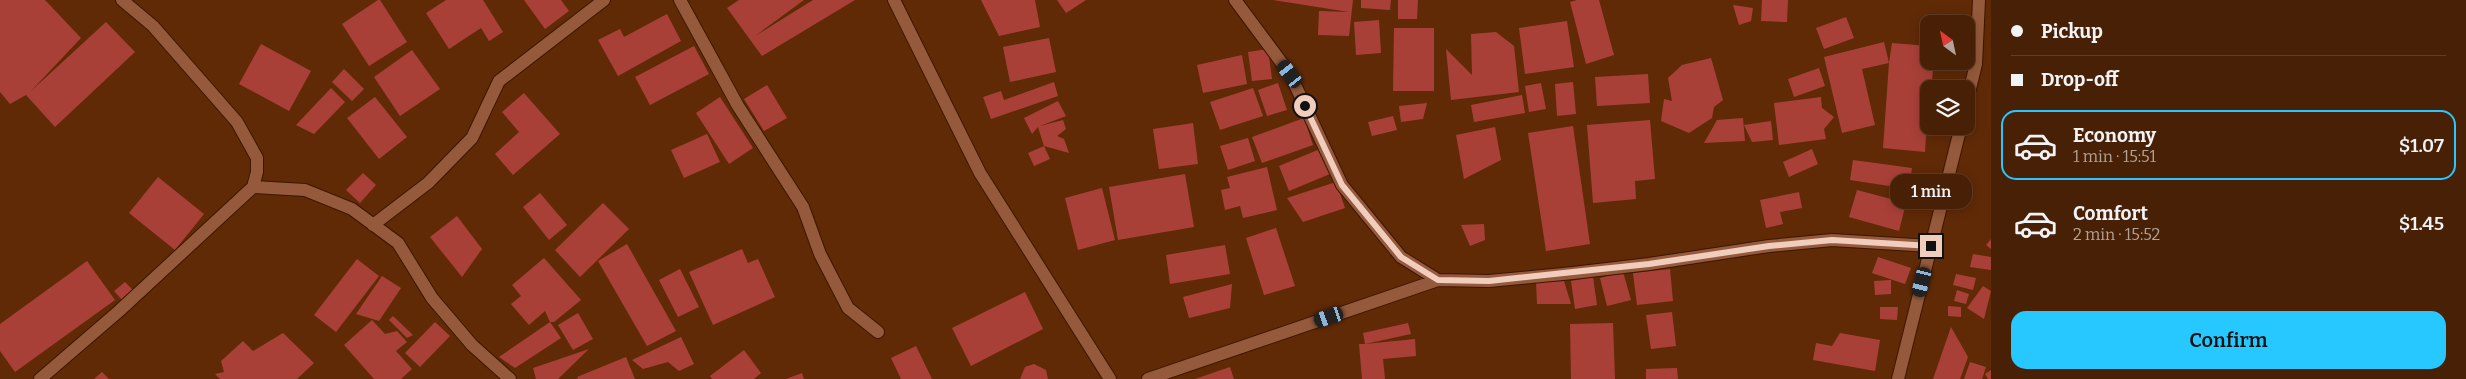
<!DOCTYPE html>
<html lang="en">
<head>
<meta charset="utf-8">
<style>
	:root { --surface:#482005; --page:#4f280f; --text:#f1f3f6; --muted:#b1a39a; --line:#603e27; --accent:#27c8ff }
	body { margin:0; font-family:Bitter,serif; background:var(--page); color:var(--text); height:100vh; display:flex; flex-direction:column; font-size:19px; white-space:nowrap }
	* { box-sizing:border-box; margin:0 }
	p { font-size:16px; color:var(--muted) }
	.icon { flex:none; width:28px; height:28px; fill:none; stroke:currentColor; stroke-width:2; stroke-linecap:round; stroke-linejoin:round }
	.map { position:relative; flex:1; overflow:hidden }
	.panel { display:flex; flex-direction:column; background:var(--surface); width:475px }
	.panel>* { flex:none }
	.top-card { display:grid; align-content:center; height:110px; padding:0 20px; background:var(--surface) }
	.needle { width:32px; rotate:327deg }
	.tools { position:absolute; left:1920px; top:15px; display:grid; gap:10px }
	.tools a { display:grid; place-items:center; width:55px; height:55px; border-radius:10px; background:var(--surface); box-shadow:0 2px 12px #0003,0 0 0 1px var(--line); font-size:25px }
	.end { position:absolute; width:22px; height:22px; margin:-11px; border:6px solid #f0cdbd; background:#111; box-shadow:0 0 0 2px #111 }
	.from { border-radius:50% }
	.bubble { position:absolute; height:35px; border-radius:15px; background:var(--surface); box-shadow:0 2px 12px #0003,0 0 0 1px var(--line); font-size:16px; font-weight:600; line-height:35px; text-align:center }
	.car { position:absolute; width:15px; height:30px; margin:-15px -8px; border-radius:6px; box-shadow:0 0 4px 1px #0007; background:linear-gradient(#222 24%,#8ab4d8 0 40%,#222 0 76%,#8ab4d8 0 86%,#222 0) }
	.top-card b { display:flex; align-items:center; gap:18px; height:48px; font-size:19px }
	.top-card b+b { border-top:1px solid var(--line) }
	.top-card i { width:12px; height:12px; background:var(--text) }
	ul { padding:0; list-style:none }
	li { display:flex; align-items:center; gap:15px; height:70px; margin:0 10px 8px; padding:0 10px; border:2px solid transparent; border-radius:15px }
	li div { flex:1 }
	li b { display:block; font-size:19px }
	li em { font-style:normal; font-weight:600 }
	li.current { border-color:var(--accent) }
	li>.icon { width:45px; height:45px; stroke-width:1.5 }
	.primary-button { display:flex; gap:10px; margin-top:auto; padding:10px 20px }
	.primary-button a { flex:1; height:58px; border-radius:15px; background:var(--accent); color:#111; font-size:20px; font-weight:600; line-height:58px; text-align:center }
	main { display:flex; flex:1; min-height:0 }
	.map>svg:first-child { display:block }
	.building { fill:#a94038 }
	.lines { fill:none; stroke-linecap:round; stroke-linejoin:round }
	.street-casing { stroke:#3d1500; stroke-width:14 }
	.street { stroke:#955a3b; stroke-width:12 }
	.route { stroke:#f0cdbd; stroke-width:6 }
</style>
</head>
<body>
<main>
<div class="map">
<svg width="1991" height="379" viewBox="0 0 1991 379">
	<rect width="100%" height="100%" fill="#602a07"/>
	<path class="building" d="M 0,0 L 45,0 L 81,38 L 31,91 L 106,22 L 135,52 L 55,127 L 26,95 L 10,104 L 0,92 Z
		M 378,0 L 380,0 L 407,42 L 369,66 L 342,24 Z
		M 446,0 L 483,0 L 503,32 L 489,41 L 481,28 L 449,49 L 426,13 Z
		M 524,0 L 561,0 L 569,11 L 545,29 Z
		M 739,0 L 804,0 L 755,36 L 813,0 L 855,0 L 762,56 L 727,8 Z
		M 981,0 L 1035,0 L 1040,27 L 999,36 Z
		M 1057,0 L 1086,0 L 1066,13 Z
		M 1273,0 L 1353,0 L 1349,36 L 1318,35 L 1319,11 L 1349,12 Z
		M 1361,0 L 1391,0 L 1390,10 L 1361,8 Z
		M 1398,0 L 1418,0 L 1417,19 L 1398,19 Z
		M 1577,0 L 1599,0 L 1614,55 L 1586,64 L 1570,2 Z
		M 1762,0 L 1788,0 L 1787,22 L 1761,21 Z
		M 1733,5 L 1753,8 L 1751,21 L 1739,25 Z
		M 667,14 L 681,41 L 618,76 L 598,40 L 620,29 L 624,37 Z
		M 1846,17 L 1854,38 L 1824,49 L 1816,28 Z
		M 1379,20 L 1381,53 L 1356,55 L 1354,22 Z
		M 1567,21 L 1574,67 L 1525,74 L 1519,28 Z
		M 1394,28 L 1434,28 L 1434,91 L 1393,91 Z
		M 1496,32 L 1514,46 L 1519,92 L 1451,100 L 1446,49 L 1472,75 L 1471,34 Z
		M 1049,38 L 1056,72 L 1010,82 L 1003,47 Z
		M 1884,42 L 1889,63 L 1862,69 L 1875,125 L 1842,133 L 1824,57 Z
		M 1892,43 L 1929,46 L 1929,61 L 1934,61 L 1931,89 L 1929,89 L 1925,152 L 1883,148 L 1889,63 Z
		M 261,44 L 311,71 L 289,111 L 239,84 Z
		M 694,46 L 709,74 L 650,105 L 635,77 Z
		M 1268,49 L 1272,79 L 1252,81 L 1248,52 Z
		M 412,50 L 440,89 L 400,116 L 374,77 Z
		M 1242,55 L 1247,84 L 1203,93 L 1197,65 Z
		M 1711,58 L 1723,100 L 1714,107 L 1712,118 L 1689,133 L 1661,121 L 1664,99 L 1672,101 L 1668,78 L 1682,65 Z
		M 1819,68 L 1825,86 L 1794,97 L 1788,79 Z
		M 344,69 L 364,89 L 352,101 L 332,82 Z
		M 1648,74 L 1650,103 L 1597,106 L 1595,77 Z
		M 1054,82 L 1058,96 L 991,119 L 983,97 L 1001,91 L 1004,100 Z
		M 1573,82 L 1576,114 L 1557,116 L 1555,84 Z
		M 1278,83 L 1287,110 L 1267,116 L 1258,90 Z
		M 1541,83 L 1546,109 L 1529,112 L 1525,86 Z
		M 767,85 L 787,118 L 764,131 L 744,99 Z
		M 331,88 L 345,102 L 314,134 L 296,125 Z
		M 1253,88 L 1263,116 L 1220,130 L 1210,102 Z
		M 524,93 L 560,134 L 513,175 L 495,154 L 519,132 L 502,112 Z
		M 1522,95 L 1525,113 L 1474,122 L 1471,105 Z
		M 375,97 L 407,137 L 379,159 L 347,118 Z
		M 720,97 L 753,148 L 729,164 L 696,113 Z
		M 1821,97 L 1822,108 L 1834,117 L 1824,129 L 1826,139 L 1779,145 L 1774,103 Z
		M 1058,101 L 1066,116 L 1040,126 L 1063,120 L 1066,129 L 1057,136 L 1064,139 L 1069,153 L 1044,146 L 1038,127 L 1032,134 L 1024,118 Z
		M 1427,103 L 1423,119 L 1401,122 L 1399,106 Z
		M 1393,116 L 1397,130 L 1372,136 L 1368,122 Z
		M 1304,118 L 1313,145 L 1262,163 L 1252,137 Z
		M 1743,118 L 1745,141 L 1704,143 L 1717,120 Z
		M 1650,120 L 1655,179 L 1635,181 L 1636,199 L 1593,203 L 1587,125 Z
		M 1771,121 L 1773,140 L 1752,142 L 1744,125 Z
		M 1193,123 L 1198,164 L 1159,169 L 1153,129 Z
		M 1573,126 L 1590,244 L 1546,251 L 1528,133 Z
		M 1495,127 L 1501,160 L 1464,179 L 1456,135 Z
		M 707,134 L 720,162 L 684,178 L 671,150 Z
		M 1248,138 L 1255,161 L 1228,170 L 1220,146 Z
		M 1044,146 L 1050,159 L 1034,166 L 1028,153 Z
		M 1320,149 L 1330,174 L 1289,191 L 1279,166 Z
		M 1812,149 L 1818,164 L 1789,177 L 1783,162 Z
		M 1853,160 L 1912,168 L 1909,189 L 1850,180 Z
		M 1267,167 L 1277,210 L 1243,218 L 1240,206 L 1225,210 L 1221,190 L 1230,188 L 1227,177 Z
		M 363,173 L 376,185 L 360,203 L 346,190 Z
		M 1185,174 L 1194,227 L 1118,240 L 1109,187 Z
		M 158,177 L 204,214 L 175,250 L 129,213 Z
		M 1336,182 L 1345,208 L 1303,222 L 1287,198 Z
		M 1102,188 L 1115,240 L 1078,250 L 1065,198 Z
		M 1857,190 L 1906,203 L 1899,231 L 1849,217 Z
		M 1799,192 L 1802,208 L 1780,212 L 1783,224 L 1766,228 L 1760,200 Z
		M 540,193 L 567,225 L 549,240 L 523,207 Z
		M 603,203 L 629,229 L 580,277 L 555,250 Z
		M 457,216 L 482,249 L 462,277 L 430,237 Z
		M 1484,224 L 1485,240 L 1470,246 L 1461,225 Z
		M 1276,228 L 1295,286 L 1264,295 L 1246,238 Z
		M 1991,239 L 1991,249 L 1986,245 Z
		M 627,244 L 676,331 L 647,346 L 598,261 Z
		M 1225,245 L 1230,274 L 1170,284 L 1166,255 Z
		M 742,249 L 748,263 L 758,259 L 775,297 L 713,325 L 689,272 Z
		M 1973,254 L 1991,257 L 1991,270 L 1970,267 Z
		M 1878,257 L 1911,268 L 1905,284 L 1872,273 Z
		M 544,258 L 581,300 L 554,322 L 550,322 L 545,311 L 529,325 L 511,304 L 521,296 L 512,285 Z
		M 357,259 L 379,276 L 336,332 L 314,315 Z
		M 87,261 L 115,300 L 15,372 L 0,351 L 0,324 Z
		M 680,269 L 699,307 L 678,317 L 659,280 Z
		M 1670,269 L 1673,301 L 1637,305 L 1633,273 Z
		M 1623,272 L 1631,300 L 1607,306 L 1600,278 Z
		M 1956,274 L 1976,278 L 1973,290 L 1953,285 Z
		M 382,276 L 401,288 L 379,321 L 356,314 Z
		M 1593,277 L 1597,305 L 1575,309 L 1571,281 Z
		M 1891,280 L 1891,294 L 1875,295 L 1874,281 Z
		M 1564,281 L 1571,304 L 1537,304 L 1536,282 Z
		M 125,282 L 134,291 L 123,301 L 114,291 Z
		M 1232,284 L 1230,308 L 1189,318 L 1183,297 Z
		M 1983,286 L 1991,291 L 1984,319 L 1967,308 Z
		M 1957,290 L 1969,294 L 1966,304 L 1954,301 Z
		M 1025,292 L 1043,329 L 971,366 L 952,328 Z
		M 1948,306 L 1961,307 L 1961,317 L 1948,316 Z
		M 1880,307 L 1898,307 L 1897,320 L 1880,319 Z
		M 1672,312 L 1676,346 L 1651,349 L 1646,315 Z
		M 578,313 L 593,339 L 573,350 L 558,325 Z
		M 393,316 L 413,335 L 407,338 L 389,320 Z
		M 372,320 L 385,334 L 397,331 L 407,342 L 396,351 L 412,369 L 401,379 L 374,379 L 344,345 Z
		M 435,322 L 450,336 L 420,367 L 405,353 Z
		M 550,322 L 561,338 L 515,368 L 499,357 Z
		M 1408,323 L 1411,334 L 1365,344 L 1415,339 L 1416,356 L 1383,359 L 1385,379 L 1362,379 L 1359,344 L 1365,344 L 1363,333 Z
		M 1613,323 L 1615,379 L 1571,379 L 1570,324 Z
		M 1951,327 L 1968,357 L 1960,379 L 1933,379 Z
		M 283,333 L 314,363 L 297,379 L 220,379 L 215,374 L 224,372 L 221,361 L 243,341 L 253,351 Z
		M 1840,333 L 1880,340 L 1875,371 L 1813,360 L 1816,343 L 1832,346 Z
		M 681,337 L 694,364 L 679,371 L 668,362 L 643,369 L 632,360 Z
		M 916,346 L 932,379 L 901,379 L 891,358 Z
		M 589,349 L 558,379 L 536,379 L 533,368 Z
		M 744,350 L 761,373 L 754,379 L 712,379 L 710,376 Z
		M 626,357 L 635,379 L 578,379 L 577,377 Z
		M 1970,362 L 1986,367 L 1982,379 L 1964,379 Z
		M 1034,364 L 1046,370 L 1048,379 L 1020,379 L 1025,367 Z
		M 1230,367 L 1234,379 L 1195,379 Z
		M 1677,368 L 1678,379 L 1646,379 L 1646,369 Z
		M 1991,370 L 1991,379 L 1988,379 L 1985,374 Z
		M 102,372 L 109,379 L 94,379 Z
		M 802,373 L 804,379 L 786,379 Z"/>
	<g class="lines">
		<defs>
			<path id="street" d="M 680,0 L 738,106 L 803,207 L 820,254 L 848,308 L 878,332
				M 894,0 L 980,173 L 1110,379
				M 1235,0 L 1290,74 L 1342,185 L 1401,257 L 1438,280 L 1489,281 L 1573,273 L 1649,264 L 1769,246 L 1832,240 L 1931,246
				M 1966,105 L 1976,64 L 1979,0
				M 253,187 L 305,190 L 352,209 L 398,243 L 432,298 L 472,345 L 510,379
				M 373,225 L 428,183 L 472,138 L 499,81 L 604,0
				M 40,379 L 119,311 L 253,187 L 257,172 L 257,158 L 237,122 L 153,26 L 122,0
				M 1148,379 L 1438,280
				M 1898,379 L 1961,126"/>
		</defs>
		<use href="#street" class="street-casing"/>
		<use href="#street" class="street"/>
	</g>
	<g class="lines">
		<path class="route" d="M 1305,106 L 1342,185 L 1401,257 L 1438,280 L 1489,281 L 1573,272 L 1649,264 L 1769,246 L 1832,240 L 1931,246"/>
	</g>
</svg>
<div class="tools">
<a><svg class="needle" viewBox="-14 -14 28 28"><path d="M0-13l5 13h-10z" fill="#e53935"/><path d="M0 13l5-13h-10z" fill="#b1a39a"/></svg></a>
<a><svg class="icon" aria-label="layers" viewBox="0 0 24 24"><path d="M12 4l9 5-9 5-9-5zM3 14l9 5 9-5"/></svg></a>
</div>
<i class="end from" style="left:1305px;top:106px"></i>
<i class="end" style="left:1931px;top:246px"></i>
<div class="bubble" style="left:1890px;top:174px;width:82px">1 min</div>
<i class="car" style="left:1290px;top:74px;rotate:323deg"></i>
<i class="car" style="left:1922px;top:282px;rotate:194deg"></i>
<i class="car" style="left:1329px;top:317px;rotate:251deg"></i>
</div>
<section class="panel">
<div class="top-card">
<b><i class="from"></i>Pickup</b>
<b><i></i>Drop-off</b>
</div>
<ul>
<li class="current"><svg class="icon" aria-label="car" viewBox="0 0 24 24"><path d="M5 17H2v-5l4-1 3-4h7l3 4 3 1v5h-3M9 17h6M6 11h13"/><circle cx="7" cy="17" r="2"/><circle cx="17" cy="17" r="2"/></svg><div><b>Economy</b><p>1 min · 15:51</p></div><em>$1.07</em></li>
<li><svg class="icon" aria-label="car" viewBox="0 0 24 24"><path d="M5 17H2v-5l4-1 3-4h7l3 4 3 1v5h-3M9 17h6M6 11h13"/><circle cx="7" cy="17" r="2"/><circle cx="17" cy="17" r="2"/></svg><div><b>Comfort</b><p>2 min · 15:52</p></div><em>$1.45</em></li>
</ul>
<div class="primary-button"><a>Confirm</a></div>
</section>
</main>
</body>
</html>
